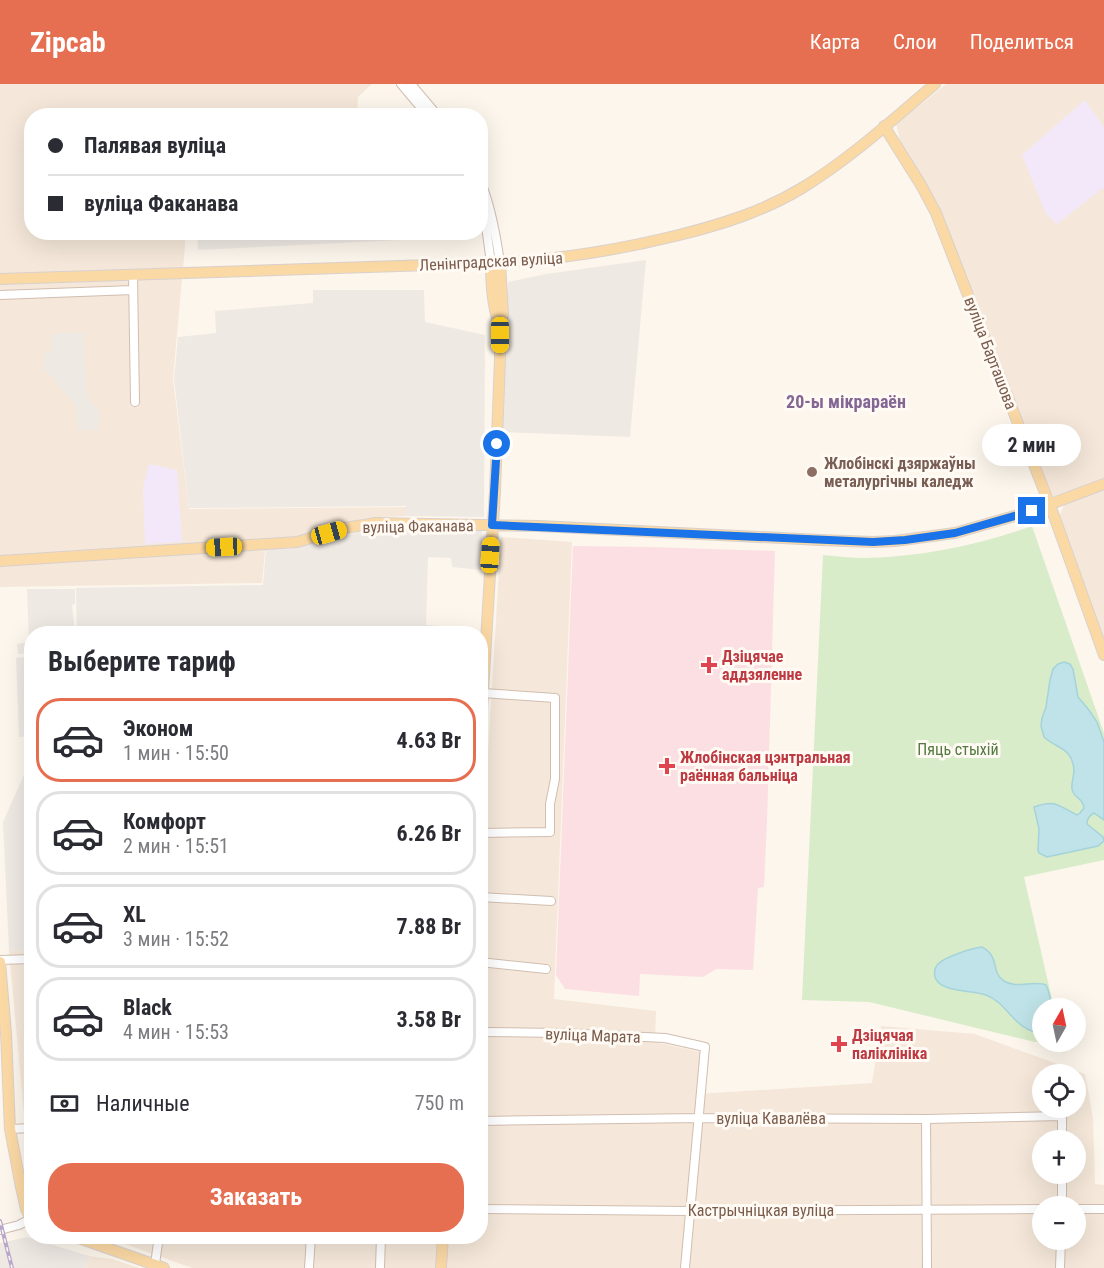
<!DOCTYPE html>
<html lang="ru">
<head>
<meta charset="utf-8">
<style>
	:root { --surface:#fff; --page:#f7f7f7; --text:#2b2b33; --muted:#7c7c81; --line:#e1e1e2; --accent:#e76f51 }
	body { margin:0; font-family:"Roboto Condensed",sans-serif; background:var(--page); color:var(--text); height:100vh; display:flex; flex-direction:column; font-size:22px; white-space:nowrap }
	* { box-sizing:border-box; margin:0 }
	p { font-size:20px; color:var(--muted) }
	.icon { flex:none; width:33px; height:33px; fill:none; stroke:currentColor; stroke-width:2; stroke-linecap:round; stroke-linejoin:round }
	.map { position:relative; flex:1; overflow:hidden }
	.sheet { position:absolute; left:24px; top:542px; width:464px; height:618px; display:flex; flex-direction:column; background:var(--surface); border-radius:24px; box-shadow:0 6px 24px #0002 }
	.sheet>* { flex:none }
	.banner { position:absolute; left:24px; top:24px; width:464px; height:132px; border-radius:24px; box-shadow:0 6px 24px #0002; display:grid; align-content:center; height:132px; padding:0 24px; background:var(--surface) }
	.needle { width:39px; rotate:9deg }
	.buttons { position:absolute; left:1032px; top:914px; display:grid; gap:12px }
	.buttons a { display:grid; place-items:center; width:54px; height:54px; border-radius:50%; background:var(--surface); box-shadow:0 6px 24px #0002; font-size:30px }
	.end { position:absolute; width:27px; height:27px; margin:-14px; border:8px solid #1a73e8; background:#fff; box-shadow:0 0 0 3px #fff }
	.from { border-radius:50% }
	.bubble { position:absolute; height:42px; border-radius:21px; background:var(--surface); box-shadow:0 6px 24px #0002; font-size:20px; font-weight:700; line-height:42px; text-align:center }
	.car { position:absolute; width:18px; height:36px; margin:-18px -9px; border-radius:8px; box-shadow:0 0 4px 2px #0007; background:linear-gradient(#f5c518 24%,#345 0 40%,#f5c518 0 76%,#345 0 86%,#f5c518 0) }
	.banner b { display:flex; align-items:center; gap:21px; height:57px; font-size:22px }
	.banner b+b { border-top:2px solid var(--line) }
	.banner i { width:15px; height:15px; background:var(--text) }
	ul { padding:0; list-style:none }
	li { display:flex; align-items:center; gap:18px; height:84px; margin:0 12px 9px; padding:0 12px; border:3px solid var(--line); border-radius:24px }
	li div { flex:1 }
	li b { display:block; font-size:22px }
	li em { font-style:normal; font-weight:700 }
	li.selected { border-color:var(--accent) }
	li>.icon { width:54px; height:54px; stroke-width:1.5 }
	h2 { padding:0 24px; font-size:27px; line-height:72px }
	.pay { display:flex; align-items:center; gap:15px; height:66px; padding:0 24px; font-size:22px }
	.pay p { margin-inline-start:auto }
	.action { display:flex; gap:12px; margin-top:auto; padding:12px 24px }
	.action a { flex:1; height:69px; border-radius:24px; background:var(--accent); color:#fff; font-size:24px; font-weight:700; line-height:69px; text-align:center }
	header { display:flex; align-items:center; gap:36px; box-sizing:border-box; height:84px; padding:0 30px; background:var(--accent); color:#fff }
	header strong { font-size:28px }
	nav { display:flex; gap:33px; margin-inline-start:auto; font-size:21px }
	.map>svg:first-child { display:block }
	.residential { fill:#f5e8da; fill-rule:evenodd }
	.industrial { fill:#efe9e4 }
	.education { fill:#f3e8fa }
	.medical { fill:#fbdfe3 }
	.green { fill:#d8ecc9 }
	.water { fill:#bfe3e8; stroke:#a5d3da; stroke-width:1.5 }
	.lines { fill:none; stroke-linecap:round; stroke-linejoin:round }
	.minor-casing { stroke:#d1beb0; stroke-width:10 }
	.major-casing { stroke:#dad1cd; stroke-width:12 }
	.minor { stroke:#fff; stroke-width:8 }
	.major { stroke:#fbd9a5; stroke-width:10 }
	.rail-casing { stroke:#b9a8c9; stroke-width:4 }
	.rail { stroke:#fffaf3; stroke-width:1.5; stroke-dasharray:4.5; stroke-linecap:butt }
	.route { stroke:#1a73e8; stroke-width:8 }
	.education-dot { fill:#8d6e63; stroke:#fffaf3; stroke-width:2 }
	.health-dot { fill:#e0444e; stroke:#fffaf3; stroke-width:2 }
	.labels { text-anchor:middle; stroke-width:6; stroke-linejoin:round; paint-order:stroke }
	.street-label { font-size:16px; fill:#7a5c4d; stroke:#fffaf3 }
	.education-label { font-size:16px; font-weight:bold; fill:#785e54; stroke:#fffaf3; text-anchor:start }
	.health-label { font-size:16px; font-weight:bold; fill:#be3a42; stroke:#fffaf3; text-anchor:start }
	.park-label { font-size:16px; fill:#537a41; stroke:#fffaf3 }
	.neighbourhood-label { font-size:18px; font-weight:bold; fill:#846695; stroke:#fffaf3 }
</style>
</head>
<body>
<header>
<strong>Zipcab</strong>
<nav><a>Карта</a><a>Слои</a><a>Поделиться</a></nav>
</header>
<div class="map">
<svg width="1104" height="1184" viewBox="0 0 1104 1184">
	<rect width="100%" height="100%" fill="#fdf6ec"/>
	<path class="residential" d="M 0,0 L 372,0 L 358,13 L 357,31 L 32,32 L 32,148 L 185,149 L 185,162 L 173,295 L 189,425 L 406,423 L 406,432 L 364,434 L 294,454 L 266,457 L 262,499 L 0,503 Z
		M 946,0 L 1104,0 L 1104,394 L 1057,412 L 1050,412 L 942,131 L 901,60 L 896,40 Z
		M 1104,406 L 1104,560 L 1059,433 L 1064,421 Z
		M 501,453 L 572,458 L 554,915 L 656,927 L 655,958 L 701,968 L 697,1010 L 872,999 L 881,942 L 975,950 L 1085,990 L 1093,1034 L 1095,1100 L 1104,1101 L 1104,1184 L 192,1184 L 103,1152 L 480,1152 L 480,753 L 483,752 ZM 1042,990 L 1076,990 L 1076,1023 L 1042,1023 ZM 1042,1056 L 1076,1056 L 1076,1089 L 1042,1089 ZM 1042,1122 L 1076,1122 L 1076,1155 L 1042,1155 Z
		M 31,866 L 31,1102 L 30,1096 L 9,867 Z
		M 89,1172 L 112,1175 L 139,1184 L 86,1184 Z"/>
	<path class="industrial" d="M 401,149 L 401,156 L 198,166 L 197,149 Z
		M 646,176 L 630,353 L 501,348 L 508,198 L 546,190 Z
		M 313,206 L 424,206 L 425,238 L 485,251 L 484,433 L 406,432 L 406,422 L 189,424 L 174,295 L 178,253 L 216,249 L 215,227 L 313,219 Z
		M 83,248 L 87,312 L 100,329 L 98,346 L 78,346 L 76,322 L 44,284 L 44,270 L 51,269 L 51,250 Z
		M 379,443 L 482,447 L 481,486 L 452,483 L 451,474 L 428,473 L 426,541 L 441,542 L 440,549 L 77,549 L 76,504 L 263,501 L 266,465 L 296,464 Z
		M 27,505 L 75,505 L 75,520 L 72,521 L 75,549 L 32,549 L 31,569 L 18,570 L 17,560 L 29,558 Z
		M 31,572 L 31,652 L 19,653 L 16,574 Z
		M 31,675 L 31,866 L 9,867 L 3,738 Z
		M 27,1153 L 89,1172 L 86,1184 L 0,1184 L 0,1159 Z"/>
	<path class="education" d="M 1085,16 L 1104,43 L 1104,103 L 1057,140 L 1046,130 L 1022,71 Z
		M 149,380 L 177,386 L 182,458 L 145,460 L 143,404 Z"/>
	<path class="medical" d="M 573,462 L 649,463 L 775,467 L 767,737 L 764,803 L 758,804 L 753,886 L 716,885 L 703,893 L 640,890 L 639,912 L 565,905 L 556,891 Z"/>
	<path class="green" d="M 1032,442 L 1104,649 L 1104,776 L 1024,793 L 1054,924 L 1042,924 L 1042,957 L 1045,957 L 1035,958 L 869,918 L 802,916 L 823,471 C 837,472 851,474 865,474 C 922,473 979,461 1032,442 Z"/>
	<path class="water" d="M 1064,578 L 1070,580 L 1073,585 L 1078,613 L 1089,626 L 1097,638 L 1104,658 L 1104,736 L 1094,729 C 1090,731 1087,735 1087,740 L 1103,753 L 1104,757 L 1098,762 L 1047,773 L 1039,769 L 1038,766 L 1039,745 L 1034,723 C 1057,715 1058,722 1077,731 L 1080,729 L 1084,724 C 1083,713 1073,714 1072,705 C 1071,699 1074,692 1074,686 C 1072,663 1057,665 1044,653 L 1041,642 L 1042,634 L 1046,623 L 1050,596 L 1053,585 L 1058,580 Z
		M 982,863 C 1001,873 990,888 1004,897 C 1016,905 1033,896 1046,901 C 1050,909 1051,916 1050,924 L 1042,924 L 1042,949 C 1015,948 1008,919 986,911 C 973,906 940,909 935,893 C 934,888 935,883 938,880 C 945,873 972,864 982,863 Z"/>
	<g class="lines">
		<defs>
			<path id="minor" d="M 401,0 L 428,32
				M 411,0 L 438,32
				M 480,96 C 491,122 496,150 500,179
				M 480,118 L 485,135 L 491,179
				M 133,191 L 135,318
				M 0,211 L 133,206
				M 480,749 L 550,748 L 550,720 L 555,695 L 555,614 L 483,609
				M 480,813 L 551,817
				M 0,876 L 32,875
				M 480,878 L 546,885
				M 480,948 L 561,949 L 665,954 L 705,963 L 685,1184
				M 926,1035 L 927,1184
				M 480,1037 L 700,1034 L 926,1035 L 1062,1032
				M 10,1045 L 32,1044
				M 1062,1056 L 1062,1023
				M 1062,1089 L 1062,1122
				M 480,1125 L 690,1127 L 1042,1125
				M 1076,1125 L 1104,1125
				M 0,1146 L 19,1141 L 30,1135
				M 155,1180 L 159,1152
				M 309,1184 L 311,1152
				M 380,1184 L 381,1152
				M 1060,1184 L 1061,1155"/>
			<path id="major" d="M 884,42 L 921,101 L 936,129 L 1054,432 L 1104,571
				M 491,179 C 491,198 492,219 498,237
				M 0,195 L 491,179 C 557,176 615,167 679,151 C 723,140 764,127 802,104 C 850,75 892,36 935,0
				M 0,477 L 297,458 L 345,444 L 375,439 L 539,442 L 820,456 L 873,458 L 895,457 L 955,449 L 1032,427 L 1104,400
				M 480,657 L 495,407 L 500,275 L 500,243 L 503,230 L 500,179
				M 0,878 L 6,949 L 10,1045 L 21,1103 L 26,1125 L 32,1136
				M 73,1152 L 164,1184
				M 441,1184 L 443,1152"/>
		</defs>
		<use href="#minor" class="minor-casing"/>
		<use href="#major" class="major-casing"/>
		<use href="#minor" class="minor"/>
		<use href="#major" class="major"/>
		<defs>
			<path id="rail" d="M 0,1137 L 12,1184"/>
		</defs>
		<use href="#rail" class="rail-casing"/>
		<use href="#rail" class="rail"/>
	</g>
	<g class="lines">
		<path class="route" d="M 497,360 L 492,441 L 873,458 L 905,456 L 955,449 L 1032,427"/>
	</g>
	<circle class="education-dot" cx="812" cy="388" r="6"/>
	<g class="health-dot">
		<path d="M706 572h6v6h6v6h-6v6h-6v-6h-6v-6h6z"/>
		<path d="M664 673h6v6h6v6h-6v6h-6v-6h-6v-6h6z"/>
		<path d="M836 951h6v6h6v6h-6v6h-6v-6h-6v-6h6z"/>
	</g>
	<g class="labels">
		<g class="street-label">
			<text transform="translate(491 177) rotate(-3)" y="6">Ленінградская вуліца</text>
			<text transform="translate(991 269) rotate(69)" y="6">вуліца Барташова</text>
			<text transform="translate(418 442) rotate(-1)" y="6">вуліца Факанава</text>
			<text transform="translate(593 951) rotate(2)" y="6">вуліца Марата</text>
			<text x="771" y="1040">вуліца Кавалёва</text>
			<text x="761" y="1132">Кастрычніцкая вуліца</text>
		</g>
		<g class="education-label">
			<text x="824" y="385">Жлобінскі дзяржаўны<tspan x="824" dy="18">металургічны каледж</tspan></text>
		</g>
		<g class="health-label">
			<text x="722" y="578">Дзіцячае<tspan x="722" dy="18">аддзяленне</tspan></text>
			<text x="680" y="679">Жлобінская цэнтральная<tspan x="680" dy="18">раённая бальніца</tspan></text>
			<text x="852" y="957">Дзіцячая<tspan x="852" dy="18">паліклініка</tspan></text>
		</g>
		<g class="park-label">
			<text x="958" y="671">Пяць стыхій</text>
		</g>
		<g class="neighbourhood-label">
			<text x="846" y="324">20-ы мікрараён</text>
		</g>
	</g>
</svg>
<div class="buttons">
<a><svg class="needle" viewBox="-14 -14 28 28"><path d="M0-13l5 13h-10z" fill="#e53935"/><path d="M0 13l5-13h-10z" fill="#7c7c81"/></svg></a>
<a><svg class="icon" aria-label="locate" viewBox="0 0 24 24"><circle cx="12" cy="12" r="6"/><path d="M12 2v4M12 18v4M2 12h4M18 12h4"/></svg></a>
<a>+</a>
<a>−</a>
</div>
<i class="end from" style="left:497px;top:360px"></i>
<i class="end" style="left:1032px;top:427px"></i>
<div class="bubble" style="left:982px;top:340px;width:99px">2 мин</div>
<i class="car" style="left:500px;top:251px;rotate:180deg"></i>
<i class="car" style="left:329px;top:449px;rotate:74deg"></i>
<i class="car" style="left:224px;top:463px;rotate:267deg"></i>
<i class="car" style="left:490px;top:471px;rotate:4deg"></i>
<div class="banner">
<b><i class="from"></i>Палявая вуліца</b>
<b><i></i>вуліца Факанава</b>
</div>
<section class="sheet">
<h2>Выберите тариф</h2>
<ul>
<li class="selected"><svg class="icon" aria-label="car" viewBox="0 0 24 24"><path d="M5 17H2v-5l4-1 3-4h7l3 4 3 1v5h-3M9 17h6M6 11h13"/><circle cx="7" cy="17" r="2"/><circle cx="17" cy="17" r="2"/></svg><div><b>Эконом</b><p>1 мин · 15:50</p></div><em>4.63 Br</em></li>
<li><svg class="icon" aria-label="car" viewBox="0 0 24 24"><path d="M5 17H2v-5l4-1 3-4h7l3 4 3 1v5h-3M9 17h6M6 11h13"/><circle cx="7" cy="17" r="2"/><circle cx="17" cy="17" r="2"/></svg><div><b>Комфорт</b><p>2 мин · 15:51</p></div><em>6.26 Br</em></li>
<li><svg class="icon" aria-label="car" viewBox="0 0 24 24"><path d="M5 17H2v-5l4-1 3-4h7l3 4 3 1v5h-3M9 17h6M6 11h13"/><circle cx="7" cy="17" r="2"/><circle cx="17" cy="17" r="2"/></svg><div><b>XL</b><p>3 мин · 15:52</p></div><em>7.88 Br</em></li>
<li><svg class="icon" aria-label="car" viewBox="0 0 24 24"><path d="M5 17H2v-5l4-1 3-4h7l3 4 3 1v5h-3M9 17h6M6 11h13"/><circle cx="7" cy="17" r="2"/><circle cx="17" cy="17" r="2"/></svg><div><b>Black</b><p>4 мин · 15:53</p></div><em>3.58 Br</em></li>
</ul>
<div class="pay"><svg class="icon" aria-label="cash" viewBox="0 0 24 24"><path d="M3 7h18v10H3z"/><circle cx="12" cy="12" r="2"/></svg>Наличные<p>750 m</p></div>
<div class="action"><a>Заказать</a></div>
</section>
</div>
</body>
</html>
